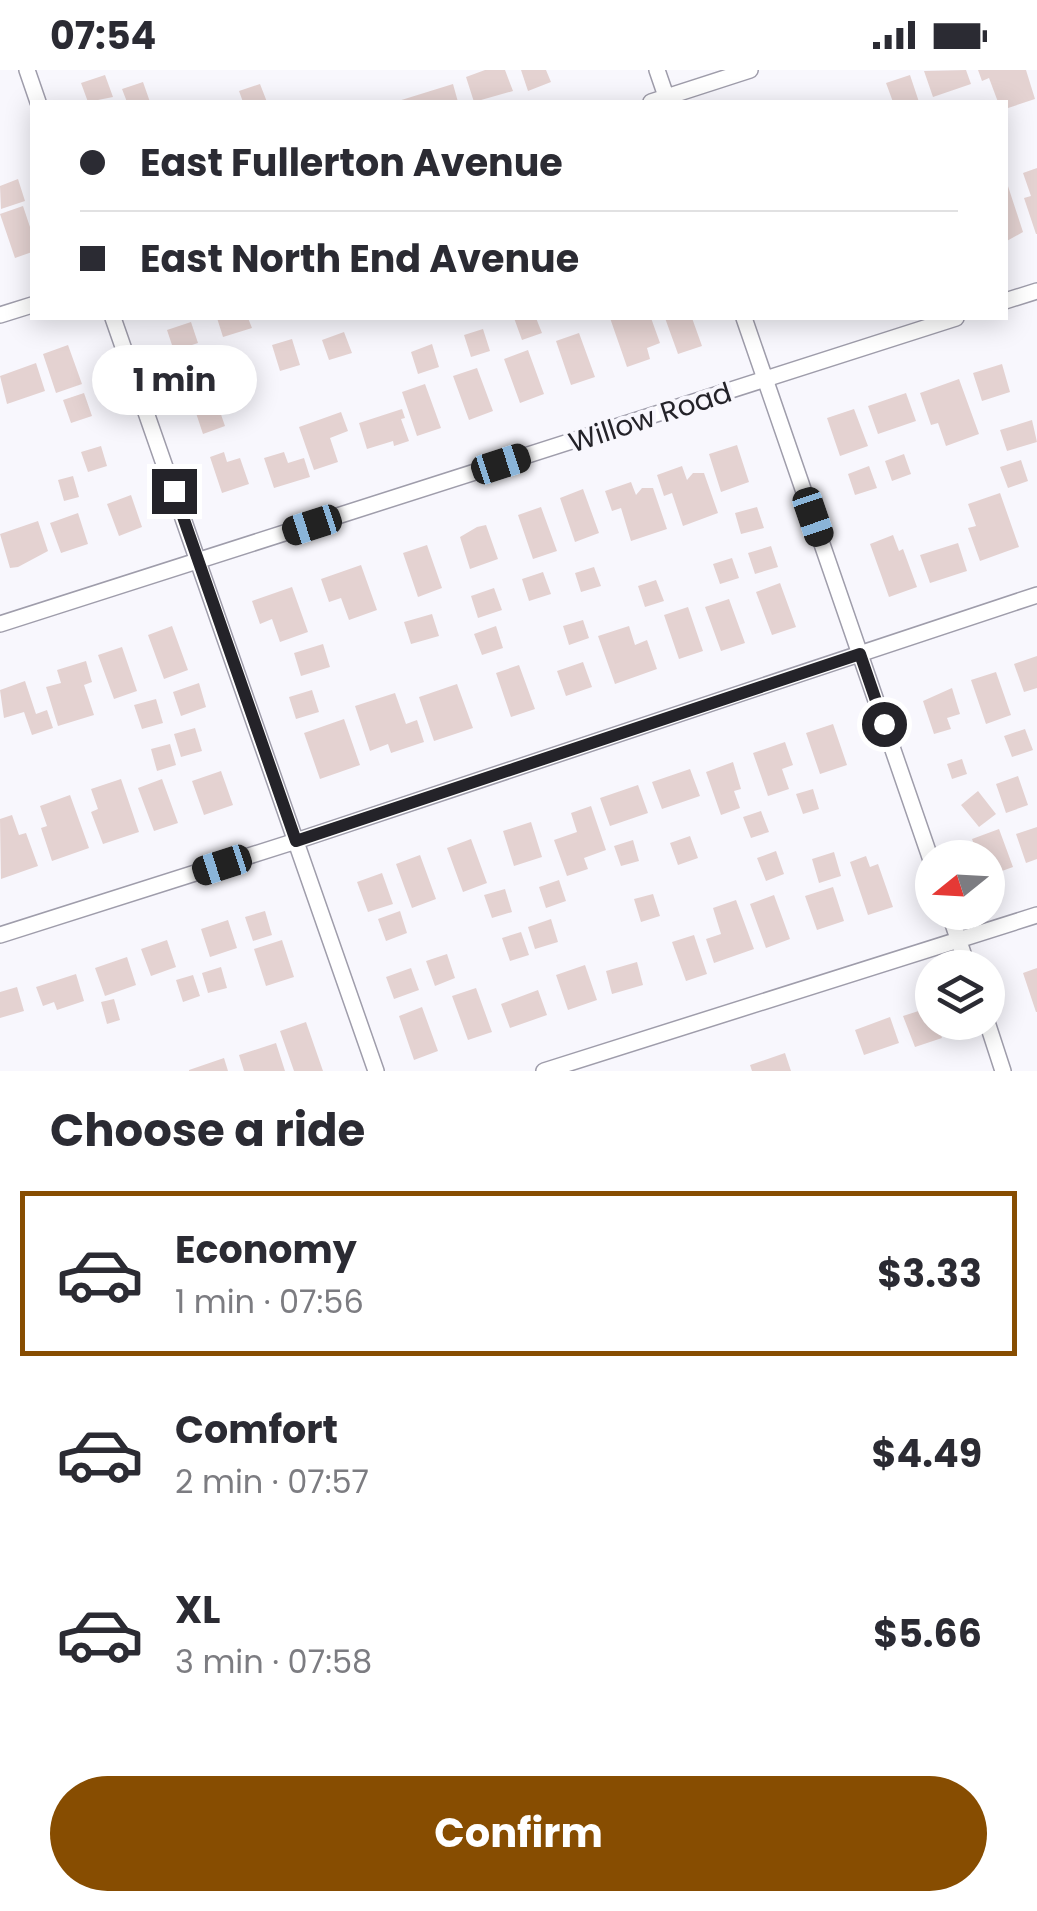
<!DOCTYPE html>
<html lang="en">
<head>
<meta charset="utf-8">
<style>
	:root { --surface:#fff; --page:#f7f7f7; --text:#2b2b33; --muted:#7c7c81; --line:#e1e1e2; --accent:#874d01 }
	body { margin:0; font-family:Poppins,sans-serif; background:var(--page); color:var(--text); height:100vh; display:flex; flex-direction:column; font-size:38px; white-space:nowrap }
	* { box-sizing:border-box; margin:0 }
	p { font-size:32px; color:var(--muted) }
	.icon { flex:none; width:55px; height:55px; fill:none; stroke:currentColor; stroke-width:2; stroke-linecap:round; stroke-linejoin:round }
	.map { position:relative; height:1001px; overflow:hidden }
	.sheet { display:flex; flex-direction:column; background:var(--surface); flex:1 }
	.sheet>* { flex:none }
	.banner { position:absolute; left:30px; top:30px; width:978px; height:220px; border-radius:0px; box-shadow:0 5px 25px #0003; display:grid; align-content:center; height:220px; padding:0 50px; background:var(--surface) }
	.needle { width:65px; rotate:252deg }
	.tools { position:absolute; left:915px; top:770px; display:grid; gap:20px }
	.tools a { display:grid; place-items:center; width:90px; height:90px; border-radius:50%; background:var(--surface); box-shadow:0 5px 25px #0003; font-size:50px }
	.end { position:absolute; width:45px; height:45px; margin:-22px; border:12px solid #242329; background:#fff; box-shadow:0 0 0 5px #fff }
	.from { border-radius:50% }
	.bubble { position:absolute; height:70px; border-radius:35px; background:var(--surface); box-shadow:0 5px 25px #0003; font-size:32px; font-weight:700; line-height:70px; text-align:center }
	.car { position:absolute; width:30px; height:60px; margin:-30px -15px; border-radius:12px; box-shadow:0 0 8px 2px #0007; background:linear-gradient(#222 24%,#8ab4d8 0 40%,#222 0 76%,#8ab4d8 0 86%,#222 0) }
	.banner b { display:flex; align-items:center; gap:35px; height:95px; font-size:38px }
	.banner b+b { border-top:2px solid var(--line) }
	.banner i { width:25px; height:25px; background:var(--text) }
	ul { padding:0; list-style:none }
	li { display:flex; align-items:center; gap:30px; height:165px; margin:0 20px 15px; padding:0 30px; border:5px solid transparent; border-radius:0px }
	li div { flex:1 }
	li b { display:block; font-size:38px }
	li em { font-style:normal; font-weight:700 }
	li.active { border-color:var(--accent) }
	li>.icon { width:90px; height:90px; stroke-width:1.5 }
	h2 { padding:0 50px; font-size:45px; line-height:120px }
	.cta { display:flex; gap:20px; margin-top:auto; padding:20px 50px }
	.cta a { flex:1; height:115px; border-radius:60px; background:var(--accent); color:#fff; font-size:40px; font-weight:700; line-height:115px; text-align:center }
	.status { display:flex; justify-content:space-between; align-items:center; height:70px; padding:0 50px; background:var(--surface); direction:ltr }
	.status svg { height:28px; fill:currentColor }
	.map>svg:first-child { display:block }
	.building { fill:#e4d2d1 }
	.lines { fill:none; stroke-linecap:round; stroke-linejoin:round }
	.minor-casing { stroke:#9f9dab; stroke-width:18 }
	.minor { stroke:#fff; stroke-width:15 }
	.route { stroke:#242329; stroke-width:12 }
	.labels { text-anchor:middle; stroke-width:8; stroke-linejoin:round; paint-order:stroke }
	.street-label { font-size:28px; fill:#242329; stroke:#f8f7fd }
</style>
</head>
<body>
<div class="status"><b>07:54</b><svg viewBox="0 0 49 12"><path d="M0 12V9h3v3zM5 12V6h3v6zM10 12V3h3v9zM15 12V0h3v12zM26 1h20v11H26zM47 4h2v5h-2z"/></svg></div>
<div class="map">
<svg width="1037" height="1001" viewBox="0 0 1037 1001">
	<rect width="100%" height="100%" fill="#f8f7fd"/>
	<path class="building" d="M 485,0 L 505,0 L 513,21 L 474,32 L 466,7 Z
		M 521,0 L 546,0 L 551,12 L 528,21 Z
		M 966,0 L 971,14 L 933,27 L 924,1 Z
		M 978,0 L 1026,0 L 1035,29 L 1005,39 L 1005,32 L 998,32 L 989,8 L 982,11 Z
		M 105,5 L 113,27 L 88,32 L 81,13 Z
		M 910,5 L 919,32 L 893,32 L 886,13 Z
		M 143,12 L 150,32 L 127,32 L 122,19 Z
		M 260,14 L 267,32 L 243,32 L 239,21 Z
		M 453,14 L 458,32 L 395,32 Z
		M 1037,98 L 1037,164 L 1036,164 L 1024,128 L 1031,126 L 1023,103 Z
		M 18,109 L 25,131 L 1,139 L 0,116 Z
		M 1006,110 L 1023,162 L 1005,172 L 1005,110 Z
		M 23,136 L 32,163 L 32,182 L 15,188 L 0,144 Z
		M 217,248 L 248,248 L 252,258 L 223,267 Z
		M 514,248 L 536,248 L 542,263 L 522,270 Z
		M 610,248 L 651,248 L 660,273 L 647,278 L 650,289 L 627,297 Z
		M 665,248 L 692,248 L 702,276 L 678,284 Z
		M 191,252 L 198,273 L 174,281 L 167,260 Z
		M 483,259 L 490,281 L 471,287 L 464,265 Z
		M 344,262 L 352,283 L 329,290 L 322,270 Z
		M 579,263 L 595,307 L 571,315 L 556,271 Z
		M 292,269 L 300,295 L 280,301 L 272,275 Z
		M 432,274 L 439,297 L 418,304 L 411,282 Z
		M 68,275 L 82,314 L 56,323 L 43,284 Z
		M 528,280 L 544,324 L 520,333 L 504,289 Z
		M 36,293 L 45,321 L 7,334 L 0,306 Z
		M 1002,294 L 1010,322 L 982,331 L 973,303 Z
		M 477,298 L 493,341 L 469,350 L 453,306 Z
		M 959,309 L 979,364 L 946,376 L 938,353 L 931,355 L 920,323 Z
		M 425,314 L 441,358 L 417,366 L 402,322 Z
		M 84,323 L 92,346 L 71,353 L 63,330 Z
		M 906,323 L 916,351 L 878,364 L 868,336 Z
		M 218,336 L 225,356 L 203,364 L 196,343 Z
		M 402,339 L 405,348 L 401,349 L 409,371 L 394,376 L 393,371 L 367,379 L 359,353 Z
		M 854,339 L 868,376 L 840,386 L 827,348 Z
		M 341,342 L 348,361 L 330,368 L 338,392 L 314,400 L 299,357 Z
		M 1032,350 L 1037,372 L 1007,381 L 1000,360 Z
		M 737,375 L 749,412 L 721,422 L 709,384 Z
		M 101,376 L 107,396 L 88,402 L 81,382 Z
		M 224,382 L 227,392 L 240,388 L 249,414 L 222,423 L 210,387 Z
		M 284,382 L 288,393 L 304,388 L 310,407 L 274,418 L 264,388 Z
		M 904,384 L 911,404 L 892,411 L 885,391 Z
		M 1021,390 L 1028,411 L 1008,418 L 1000,397 Z
		M 682,396 L 687,410 L 693,403 L 704,403 L 718,443 L 683,456 L 672,423 L 664,426 L 657,405 Z
		M 869,396 L 877,418 L 855,425 L 848,404 Z
		M 73,406 L 79,427 L 64,431 L 58,410 Z
		M 631,412 L 636,425 L 642,418 L 653,418 L 667,459 L 631,471 L 621,438 L 612,441 L 605,421 Z
		M 583,419 L 599,463 L 575,472 L 560,428 Z
		M 1000,423 L 1019,477 L 980,491 L 968,458 L 976,456 L 968,434 Z
		M 131,425 L 142,457 L 119,466 L 107,434 Z
		M 541,437 L 557,481 L 533,489 L 518,445 Z
		M 757,437 L 764,458 L 741,464 L 735,443 Z
		M 78,443 L 88,474 L 61,483 L 50,453 Z
		M 38,451 L 48,481 L 18,497 L 10,498 L 0,464 Z
		M 486,455 L 498,489 L 470,499 L 460,467 L 477,457 Z
		M 893,465 L 899,481 L 903,479 L 917,517 L 889,527 L 870,474 Z
		M 958,473 L 967,501 L 930,513 L 920,485 Z
		M 427,475 L 442,518 L 418,527 L 403,483 Z
		M 771,476 L 778,497 L 755,504 L 748,483 Z
		M 732,488 L 739,508 L 720,514 L 713,494 Z
		M 361,495 L 377,540 L 349,550 L 341,528 L 329,532 L 321,509 Z
		M 594,497 L 601,516 L 581,522 L 575,503 Z
		M 543,502 L 551,524 L 529,531 L 522,509 Z
		M 656,510 L 664,531 L 645,537 L 638,516 Z
		M 780,513 L 796,557 L 772,565 L 756,522 Z
		M 292,517 L 308,562 L 280,572 L 272,549 L 260,554 L 252,531 Z
		M 494,518 L 502,540 L 478,548 L 471,526 Z
		M 729,529 L 745,573 L 721,581 L 705,537 Z
		M 688,537 L 703,581 L 679,589 L 664,545 Z
		M 432,544 L 439,566 L 411,574 L 404,552 Z
		M 583,550 L 589,568 L 569,575 L 563,556 Z
		M 172,556 L 188,600 L 164,609 L 148,565 Z
		M 496,556 L 503,578 L 482,585 L 474,564 Z
		M 629,556 L 635,575 L 647,570 L 657,599 L 615,614 L 598,566 Z
		M 323,574 L 330,597 L 301,606 L 294,583 Z
		M 122,577 L 137,621 L 114,629 L 98,585 Z
		M 1037,586 L 1037,618 L 1024,622 L 1014,594 Z
		M 86,591 L 92,612 L 84,615 L 94,645 L 58,656 L 46,617 L 61,613 L 57,600 Z
		M 583,592 L 592,617 L 566,626 L 557,601 Z
		M 519,595 L 535,639 L 511,647 L 496,603 Z
		M 996,602 L 1011,645 L 986,654 L 971,610 Z
		M 25,611 L 36,644 L 47,640 L 53,658 L 32,665 L 24,642 L 4,648 L 0,620 Z
		M 199,613 L 206,637 L 181,646 L 173,622 Z
		M 457,614 L 473,658 L 434,671 L 419,627 Z
		M 952,618 L 960,644 L 947,648 L 951,659 L 934,664 L 923,631 Z
		M 312,620 L 319,642 L 296,649 L 289,627 Z
		M 395,623 L 406,654 L 417,650 L 424,672 L 391,683 L 388,674 L 370,681 L 355,636 Z
		M 156,629 L 163,653 L 142,659 L 134,635 Z
		M 344,649 L 360,695 L 320,709 L 304,663 Z
		M 833,654 L 847,695 L 820,704 L 806,663 Z
		M 195,658 L 202,681 L 181,687 L 174,664 Z
		M 1025,659 L 1033,680 L 1012,687 L 1004,666 Z
		M 785,672 L 793,695 L 782,699 L 789,719 L 768,726 L 753,683 Z
		M 170,674 L 176,695 L 157,701 L 151,679 Z
		M 962,689 L 967,704 L 952,709 L 947,694 Z
		M 733,692 L 741,719 L 734,721 L 740,738 L 721,745 L 706,702 Z
		M 690,699 L 700,726 L 662,739 L 652,712 Z
		M 221,701 L 233,735 L 204,745 L 192,711 Z
		M 1018,706 L 1028,735 L 1006,743 L 996,714 Z
		M 121,709 L 139,762 L 103,774 L 91,742 L 98,739 L 91,719 Z
		M 162,709 L 178,753 L 154,761 L 138,718 Z
		M 638,715 L 648,743 L 610,756 L 600,728 Z
		M 813,719 L 819,739 L 803,744 L 796,724 Z
		M 978,721 L 996,744 L 979,757 L 961,735 Z
		M 70,725 L 89,778 L 52,791 L 41,758 L 47,756 L 40,736 Z
		M 591,736 L 606,780 L 584,788 L 588,799 L 567,806 L 554,770 L 577,762 L 571,743 Z
		M 761,741 L 769,762 L 751,768 L 743,747 Z
		M 12,745 L 19,765 L 26,763 L 38,796 L 1,809 L 0,749 Z
		M 531,752 L 542,787 L 514,796 L 503,761 Z
		M 1037,757 L 1037,789 L 1026,793 L 1016,764 Z
		M 999,759 L 1013,797 L 988,806 L 988,788 L 979,788 L 972,769 Z
		M 690,766 L 698,788 L 678,795 L 670,773 Z
		M 471,769 L 487,813 L 463,822 L 447,778 Z
		M 633,770 L 639,791 L 621,796 L 614,776 Z
		M 776,781 L 784,804 L 766,811 L 757,788 Z
		M 834,782 L 841,806 L 819,813 L 812,789 Z
		M 420,785 L 436,829 L 412,838 L 396,794 Z
		M 866,786 L 870,797 L 878,794 L 893,837 L 868,845 L 850,792 Z
		M 382,803 L 393,834 L 368,842 L 357,812 Z
		M 559,810 L 566,831 L 546,838 L 539,817 Z
		M 833,817 L 844,851 L 817,860 L 805,826 Z
		M 505,819 L 512,842 L 492,848 L 484,825 Z
		M 653,824 L 660,846 L 641,852 L 634,829 Z
		M 774,825 L 790,869 L 766,878 L 750,834 Z
		M 736,830 L 754,879 L 714,893 L 706,869 L 721,864 L 713,838 Z
		M 265,841 L 272,865 L 253,871 L 245,847 Z
		M 400,841 L 407,863 L 386,871 L 378,849 Z
		M 551,849 L 558,872 L 535,879 L 528,857 Z
		M 228,850 L 237,878 L 210,887 L 201,859 Z
		M 521,862 L 529,885 L 510,891 L 502,868 Z
		M 694,865 L 707,904 L 686,911 L 672,872 Z
		M 167,870 L 176,897 L 151,906 L 141,879 Z
		M 282,870 L 294,907 L 266,916 L 254,879 Z
		M 447,884 L 455,908 L 435,916 L 426,891 Z
		M 127,887 L 136,915 L 105,926 L 95,898 Z
		M 637,892 L 643,915 L 612,924 L 606,901 Z
		M 585,895 L 597,930 L 568,940 L 556,905 Z
		M 221,897 L 227,918 L 208,923 L 202,903 Z
		M 411,898 L 419,920 L 394,929 L 386,907 Z
		M 1037,898 L 1037,942 L 1036,942 L 1023,903 Z
		M 76,904 L 84,931 L 57,940 L 54,932 L 43,936 L 36,917 Z
		M 193,905 L 200,926 L 183,932 L 176,910 Z
		M 17,917 L 24,941 L 0,948 L 0,922 Z
		M 476,918 L 492,962 L 468,970 L 452,926 Z
		M 538,920 L 547,945 L 510,958 L 501,934 Z
		M 114,929 L 120,950 L 107,954 L 101,932 Z
		M 422,937 L 438,981 L 414,990 L 399,946 Z
		M 931,937 L 932,952 L 936,952 L 942,968 L 915,977 L 903,946 Z
		M 890,947 L 899,973 L 864,985 L 855,960 Z
		M 306,952 L 323,1001 L 294,1001 L 280,961 Z
		M 276,973 L 285,1001 L 244,1001 L 239,985 Z
		M 785,983 L 791,1001 L 752,1001 L 750,995 Z
		M 224,988 L 228,1001 L 189,1001 L 189,1000 Z"/>
	<g class="lines">
		<defs>
			<path id="minor" d="M 27,0 L 38,32
				M 657,0 L 668,32
				M 651,32 L 750,0
				M 1005,231 L 1037,221
				M 0,245 L 32,235
				M 113,248 L 376,1001
				M 744,248 L 932,793
				M 0,554 L 956,248
				M 949,842 L 968,898
				M 0,865 L 296,771 L 1037,525
				M 987,952 L 1003,1001
				M 544,1001 L 1037,845"/>
		</defs>
		<use href="#minor" class="minor-casing"/>
		<use href="#minor" class="minor"/>
	</g>
	<g class="lines">
		<path class="route" d="M 174,421 L 296,771 L 860,584 L 884,654"/>
	</g>
	<g class="labels">
		<g class="street-label">
			<text transform="translate(650 347) rotate(-18)" y="10">Willow Road</text>
		</g>
	</g>
</svg>
<div class="tools">
<a><svg class="needle" viewBox="-14 -14 28 28"><path d="M0-13l5 13h-10z" fill="#e53935"/><path d="M0 13l5-13h-10z" fill="#7c7c81"/></svg></a>
<a><svg class="icon" aria-label="layers" viewBox="0 0 24 24"><path d="M12 4l9 5-9 5-9-5zM3 14l9 5 9-5"/></svg></a>
</div>
<i class="end from" style="left:884px;top:654px"></i>
<i class="end" style="left:174px;top:421px"></i>
<div class="bubble" style="left:92px;top:275px;width:165px">1 min</div>
<i class="car" style="left:501px;top:394px;rotate:72deg"></i>
<i class="car" style="left:813px;top:447px;rotate:161deg"></i>
<i class="car" style="left:312px;top:455px;rotate:252deg"></i>
<i class="car" style="left:222px;top:795px;rotate:252deg"></i>
<div class="banner">
<b><i class="from"></i>East Fullerton Avenue</b>
<b><i></i>East North End Avenue</b>
</div>
</div>
<section class="sheet">
<h2>Choose a ride</h2>
<ul>
<li class="active"><svg class="icon" aria-label="car" viewBox="0 0 24 24"><path d="M5 17H2v-5l4-1 3-4h7l3 4 3 1v5h-3M9 17h6M6 11h13"/><circle cx="7" cy="17" r="2"/><circle cx="17" cy="17" r="2"/></svg><div><b>Economy</b><p>1 min · 07:56</p></div><em>$3.33</em></li>
<li><svg class="icon" aria-label="car" viewBox="0 0 24 24"><path d="M5 17H2v-5l4-1 3-4h7l3 4 3 1v5h-3M9 17h6M6 11h13"/><circle cx="7" cy="17" r="2"/><circle cx="17" cy="17" r="2"/></svg><div><b>Comfort</b><p>2 min · 07:57</p></div><em>$4.49</em></li>
<li><svg class="icon" aria-label="car" viewBox="0 0 24 24"><path d="M5 17H2v-5l4-1 3-4h7l3 4 3 1v5h-3M9 17h6M6 11h13"/><circle cx="7" cy="17" r="2"/><circle cx="17" cy="17" r="2"/></svg><div><b>XL</b><p>3 min · 07:58</p></div><em>$5.66</em></li>
</ul>
<div class="cta"><a>Confirm</a></div>
</section>
</body>
</html>
